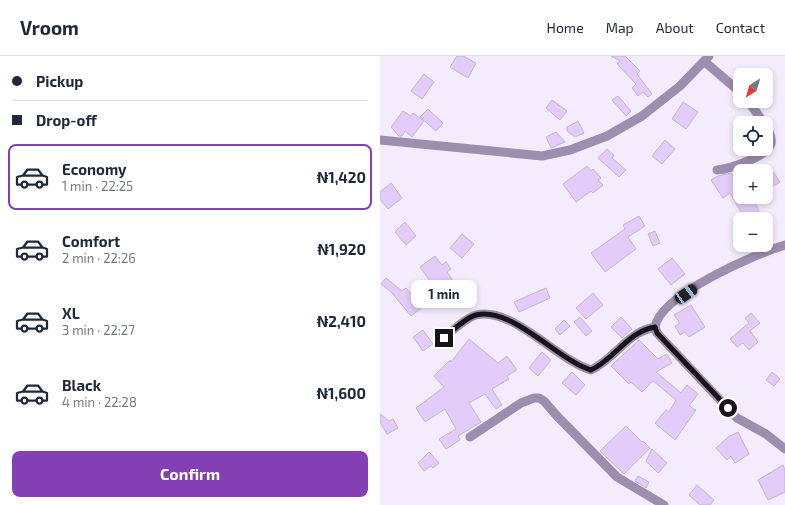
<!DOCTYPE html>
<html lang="en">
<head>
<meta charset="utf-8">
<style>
	:root { --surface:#fff; --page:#f6f6f7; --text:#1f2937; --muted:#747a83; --line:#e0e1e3; --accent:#833fb3 }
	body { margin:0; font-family:"Exo 2",sans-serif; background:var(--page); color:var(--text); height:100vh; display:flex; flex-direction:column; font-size:15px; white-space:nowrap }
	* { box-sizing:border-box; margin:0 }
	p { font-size:13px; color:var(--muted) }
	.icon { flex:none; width:22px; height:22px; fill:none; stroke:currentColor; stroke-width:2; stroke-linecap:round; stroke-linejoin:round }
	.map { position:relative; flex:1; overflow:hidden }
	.details { display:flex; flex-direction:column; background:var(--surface); width:380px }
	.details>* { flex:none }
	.hud { display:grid; align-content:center; height:88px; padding:0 12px; background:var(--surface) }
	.needle { width:26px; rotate:217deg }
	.fabs { position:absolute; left:353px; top:12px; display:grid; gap:8px }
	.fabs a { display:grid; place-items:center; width:40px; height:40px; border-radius:8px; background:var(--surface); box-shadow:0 2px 6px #0003; font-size:20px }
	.end { position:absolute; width:18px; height:18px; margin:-9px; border:5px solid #161319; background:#fff; box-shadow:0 0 0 2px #fff }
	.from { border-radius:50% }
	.bubble { position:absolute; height:28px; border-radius:8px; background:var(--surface); box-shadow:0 2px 6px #0003; font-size:13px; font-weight:700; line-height:28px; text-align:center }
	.car { position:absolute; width:12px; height:24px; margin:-12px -6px; border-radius:5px; box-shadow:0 0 3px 1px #0007; background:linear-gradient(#222 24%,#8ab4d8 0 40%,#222 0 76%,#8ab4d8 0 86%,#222 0) }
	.hud b { display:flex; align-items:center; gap:14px; height:38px; font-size:15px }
	.hud b+b { border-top:1px solid var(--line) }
	.hud i { width:10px; height:10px; background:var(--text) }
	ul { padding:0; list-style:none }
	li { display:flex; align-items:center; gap:12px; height:66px; margin:0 8px 6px; padding:0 4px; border:2px solid transparent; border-radius:8px }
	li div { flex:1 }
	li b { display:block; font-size:15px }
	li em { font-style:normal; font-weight:700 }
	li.selected { border-color:var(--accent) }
	li>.icon { width:36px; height:36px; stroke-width:1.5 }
	.cta { display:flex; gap:8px; margin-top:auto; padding:8px 12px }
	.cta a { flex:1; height:46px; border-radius:8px; background:var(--accent); color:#fff; font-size:16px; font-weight:700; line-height:46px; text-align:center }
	header { display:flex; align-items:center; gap:24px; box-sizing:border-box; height:56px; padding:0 20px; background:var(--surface); border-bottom:1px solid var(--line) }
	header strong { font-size:19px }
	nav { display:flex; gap:22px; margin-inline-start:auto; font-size:14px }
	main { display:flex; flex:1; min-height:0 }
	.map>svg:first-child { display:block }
	.building { fill:#e3cbfa; stroke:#c0b8c7 }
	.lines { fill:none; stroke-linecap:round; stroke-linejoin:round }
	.minor { stroke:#9d8dae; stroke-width:9 }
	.route { stroke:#161319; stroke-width:5 }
</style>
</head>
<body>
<header>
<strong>Vroom</strong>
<nav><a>Home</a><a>Map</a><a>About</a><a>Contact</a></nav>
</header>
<main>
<section class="details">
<div class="hud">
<b><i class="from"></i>Pickup</b>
<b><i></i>Drop-off</b>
</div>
<ul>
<li class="selected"><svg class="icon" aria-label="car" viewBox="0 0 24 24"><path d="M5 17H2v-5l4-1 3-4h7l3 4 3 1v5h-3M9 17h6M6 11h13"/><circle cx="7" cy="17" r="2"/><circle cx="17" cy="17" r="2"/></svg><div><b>Economy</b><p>1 min · 22:25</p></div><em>₦1,420</em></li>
<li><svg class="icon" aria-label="car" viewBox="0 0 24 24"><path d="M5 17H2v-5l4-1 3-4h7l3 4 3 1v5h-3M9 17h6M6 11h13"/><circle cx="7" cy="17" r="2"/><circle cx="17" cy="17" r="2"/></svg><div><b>Comfort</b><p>2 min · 22:26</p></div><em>₦1,920</em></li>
<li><svg class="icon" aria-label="car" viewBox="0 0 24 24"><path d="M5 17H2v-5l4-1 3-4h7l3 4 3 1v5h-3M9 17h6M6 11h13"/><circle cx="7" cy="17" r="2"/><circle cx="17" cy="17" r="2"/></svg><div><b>XL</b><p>3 min · 22:27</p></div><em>₦2,410</em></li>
<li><svg class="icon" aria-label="car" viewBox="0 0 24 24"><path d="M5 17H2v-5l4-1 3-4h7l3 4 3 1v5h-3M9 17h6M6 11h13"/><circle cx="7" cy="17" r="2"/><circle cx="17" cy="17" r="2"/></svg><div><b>Black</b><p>4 min · 22:28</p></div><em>₦1,600</em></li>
</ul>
<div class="cta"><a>Confirm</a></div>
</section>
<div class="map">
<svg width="405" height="449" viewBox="0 0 405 449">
	<rect width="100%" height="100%" fill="#f4ecfc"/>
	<path class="building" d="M 77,0 L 83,0 L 96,7 L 88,22 L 70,11 Z
		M 231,0 L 245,0 L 260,15 L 257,18 L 272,38 L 268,41 L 263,36 L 258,40 L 252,32 L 256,28 L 237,8 L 240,5 Z
		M 44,18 L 54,26 L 42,43 L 31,35 Z
		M 238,40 L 251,55 L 246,60 L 232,44 Z
		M 172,44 L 187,55 L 180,64 L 166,52 Z
		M 303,46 L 318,56 L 306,73 L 292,63 Z
		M 48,53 L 63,67 L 56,75 L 40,61 Z
		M 23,55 L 31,60 L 33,57 L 44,65 L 32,81 L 25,75 L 22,80 L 19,80 L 11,71 Z
		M 198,65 L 204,77 L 195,81 L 187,75 L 187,71 Z
		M 176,76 L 185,86 L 171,92 L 166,81 Z
		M 285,84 L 295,93 L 282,108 L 272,100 Z
		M 227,93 L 234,99 L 232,102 L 246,114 L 239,121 L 218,102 Z
		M 207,110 L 211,115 L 213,113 L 221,122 L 218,124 L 223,129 L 213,137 L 211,135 L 196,146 L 183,128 Z
		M 392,114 L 400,126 L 393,130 L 389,125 L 386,127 L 386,118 Z
		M 360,115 L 360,141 L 372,141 L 379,155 L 365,163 L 350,137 L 343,142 L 331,124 L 338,120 L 351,117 L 352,119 Z
		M 11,127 L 22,142 L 8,153 L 0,143 L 0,136 Z
		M 259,160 L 265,170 L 248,181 L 256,193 L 225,216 L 211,197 L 245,173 L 243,169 Z
		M 25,166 L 36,180 L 26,189 L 15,176 Z
		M 275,175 L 280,187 L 273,190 L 268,178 Z
		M 82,178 L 94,188 L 82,202 L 70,192 Z
		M 55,200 L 62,209 L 66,206 L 71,213 L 67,216 L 73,225 L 58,236 L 40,211 Z
		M 292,202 L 305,218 L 291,229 L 278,213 Z
		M 6,222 L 22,235 L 26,232 L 37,245 L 43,241 L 48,247 L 31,260 L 11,236 L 1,228 Z
		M 166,232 L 170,242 L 139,256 L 134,246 Z
		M 213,237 L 223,249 L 206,263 L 196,252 Z
		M 311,249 L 325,271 L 309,281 L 305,276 L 300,279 L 295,270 L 300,267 L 294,259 Z
		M 371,257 L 380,267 L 370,275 L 378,286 L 369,294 L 363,287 L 357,291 L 350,283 L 369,267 L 365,262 Z
		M 200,261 L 212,275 L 206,280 L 194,266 Z
		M 241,261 L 252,273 L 242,282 L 231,271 Z
		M 184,264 L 190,270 L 180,279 L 175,273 Z
		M 43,274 L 53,288 L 43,295 L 33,281 Z
		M 89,283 L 118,307 L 127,300 L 137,314 L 127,320 L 129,323 L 112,333 L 122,349 L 116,353 L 105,338 L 89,347 L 101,366 L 78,380 L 80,384 L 66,393 L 59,383 L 76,373 L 65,353 L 45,366 L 36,352 L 64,331 L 54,320 L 70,304 L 71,306 Z
		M 259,284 L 278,303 L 287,298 L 292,307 L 276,316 L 301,337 L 307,329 L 318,338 L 309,350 L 316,354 L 295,384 L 275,367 L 286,354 L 289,356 L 296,344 L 273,325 L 262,336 L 251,326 L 249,328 L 231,310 Z
		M 162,296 L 171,304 L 158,320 L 149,312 Z
		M 192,316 L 205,329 L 196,339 L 182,327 Z
		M 392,316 L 400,323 L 394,330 L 386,324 Z
		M 0,358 L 9,365 L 13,363 L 18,372 L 7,378 L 0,366 Z
		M 246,370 L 262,386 L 263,385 L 270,392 L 244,418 L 220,395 Z
		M 358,376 L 369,398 L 355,407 L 351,400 L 347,404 L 336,392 L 348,381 Z
		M 272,393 L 287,407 L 278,417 L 266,405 Z
		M 49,396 L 59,407 L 53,412 L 51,410 L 44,415 L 38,407 Z
		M 403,409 L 405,414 L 405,436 L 388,444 L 378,424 Z
		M 258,420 L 269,426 L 266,432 L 255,425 Z
		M 317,429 L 334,444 L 330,449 L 320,449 L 309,439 Z"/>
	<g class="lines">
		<path class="minor" d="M 325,6 L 360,36
			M 368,45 L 384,67
			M 0,84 L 162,100 L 190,94 L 227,80 L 262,60 L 300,30 L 329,0
			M 337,114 C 349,113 387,101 391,88 C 392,81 389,76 386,70
			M 405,189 C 375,198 280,239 275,271 L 277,277 L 357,362 L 386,378 L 405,393
			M 64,282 C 72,275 85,262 96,259 C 132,250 177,304 211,314 C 235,303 247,276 275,271
			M 90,381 L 141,347 L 154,342 L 159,342 L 164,345 L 177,360 L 237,421 L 284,449"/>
	</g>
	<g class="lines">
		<path class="route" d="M 64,282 C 72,275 85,262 96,259 C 132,250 177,304 211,314 C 235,303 247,276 275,271 L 277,277 L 348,352"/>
	</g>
</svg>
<div class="fabs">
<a><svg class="needle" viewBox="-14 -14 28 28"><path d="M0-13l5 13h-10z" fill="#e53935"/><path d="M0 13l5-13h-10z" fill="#747a83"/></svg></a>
<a><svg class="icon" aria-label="locate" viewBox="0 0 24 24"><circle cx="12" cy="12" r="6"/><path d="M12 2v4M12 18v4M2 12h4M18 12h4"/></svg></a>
<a>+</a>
<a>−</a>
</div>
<i class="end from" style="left:348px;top:352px"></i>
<i class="end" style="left:64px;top:282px"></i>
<div class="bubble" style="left:31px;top:224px;width:66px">1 min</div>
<i class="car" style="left:306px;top:238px;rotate:55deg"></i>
</div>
</main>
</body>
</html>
